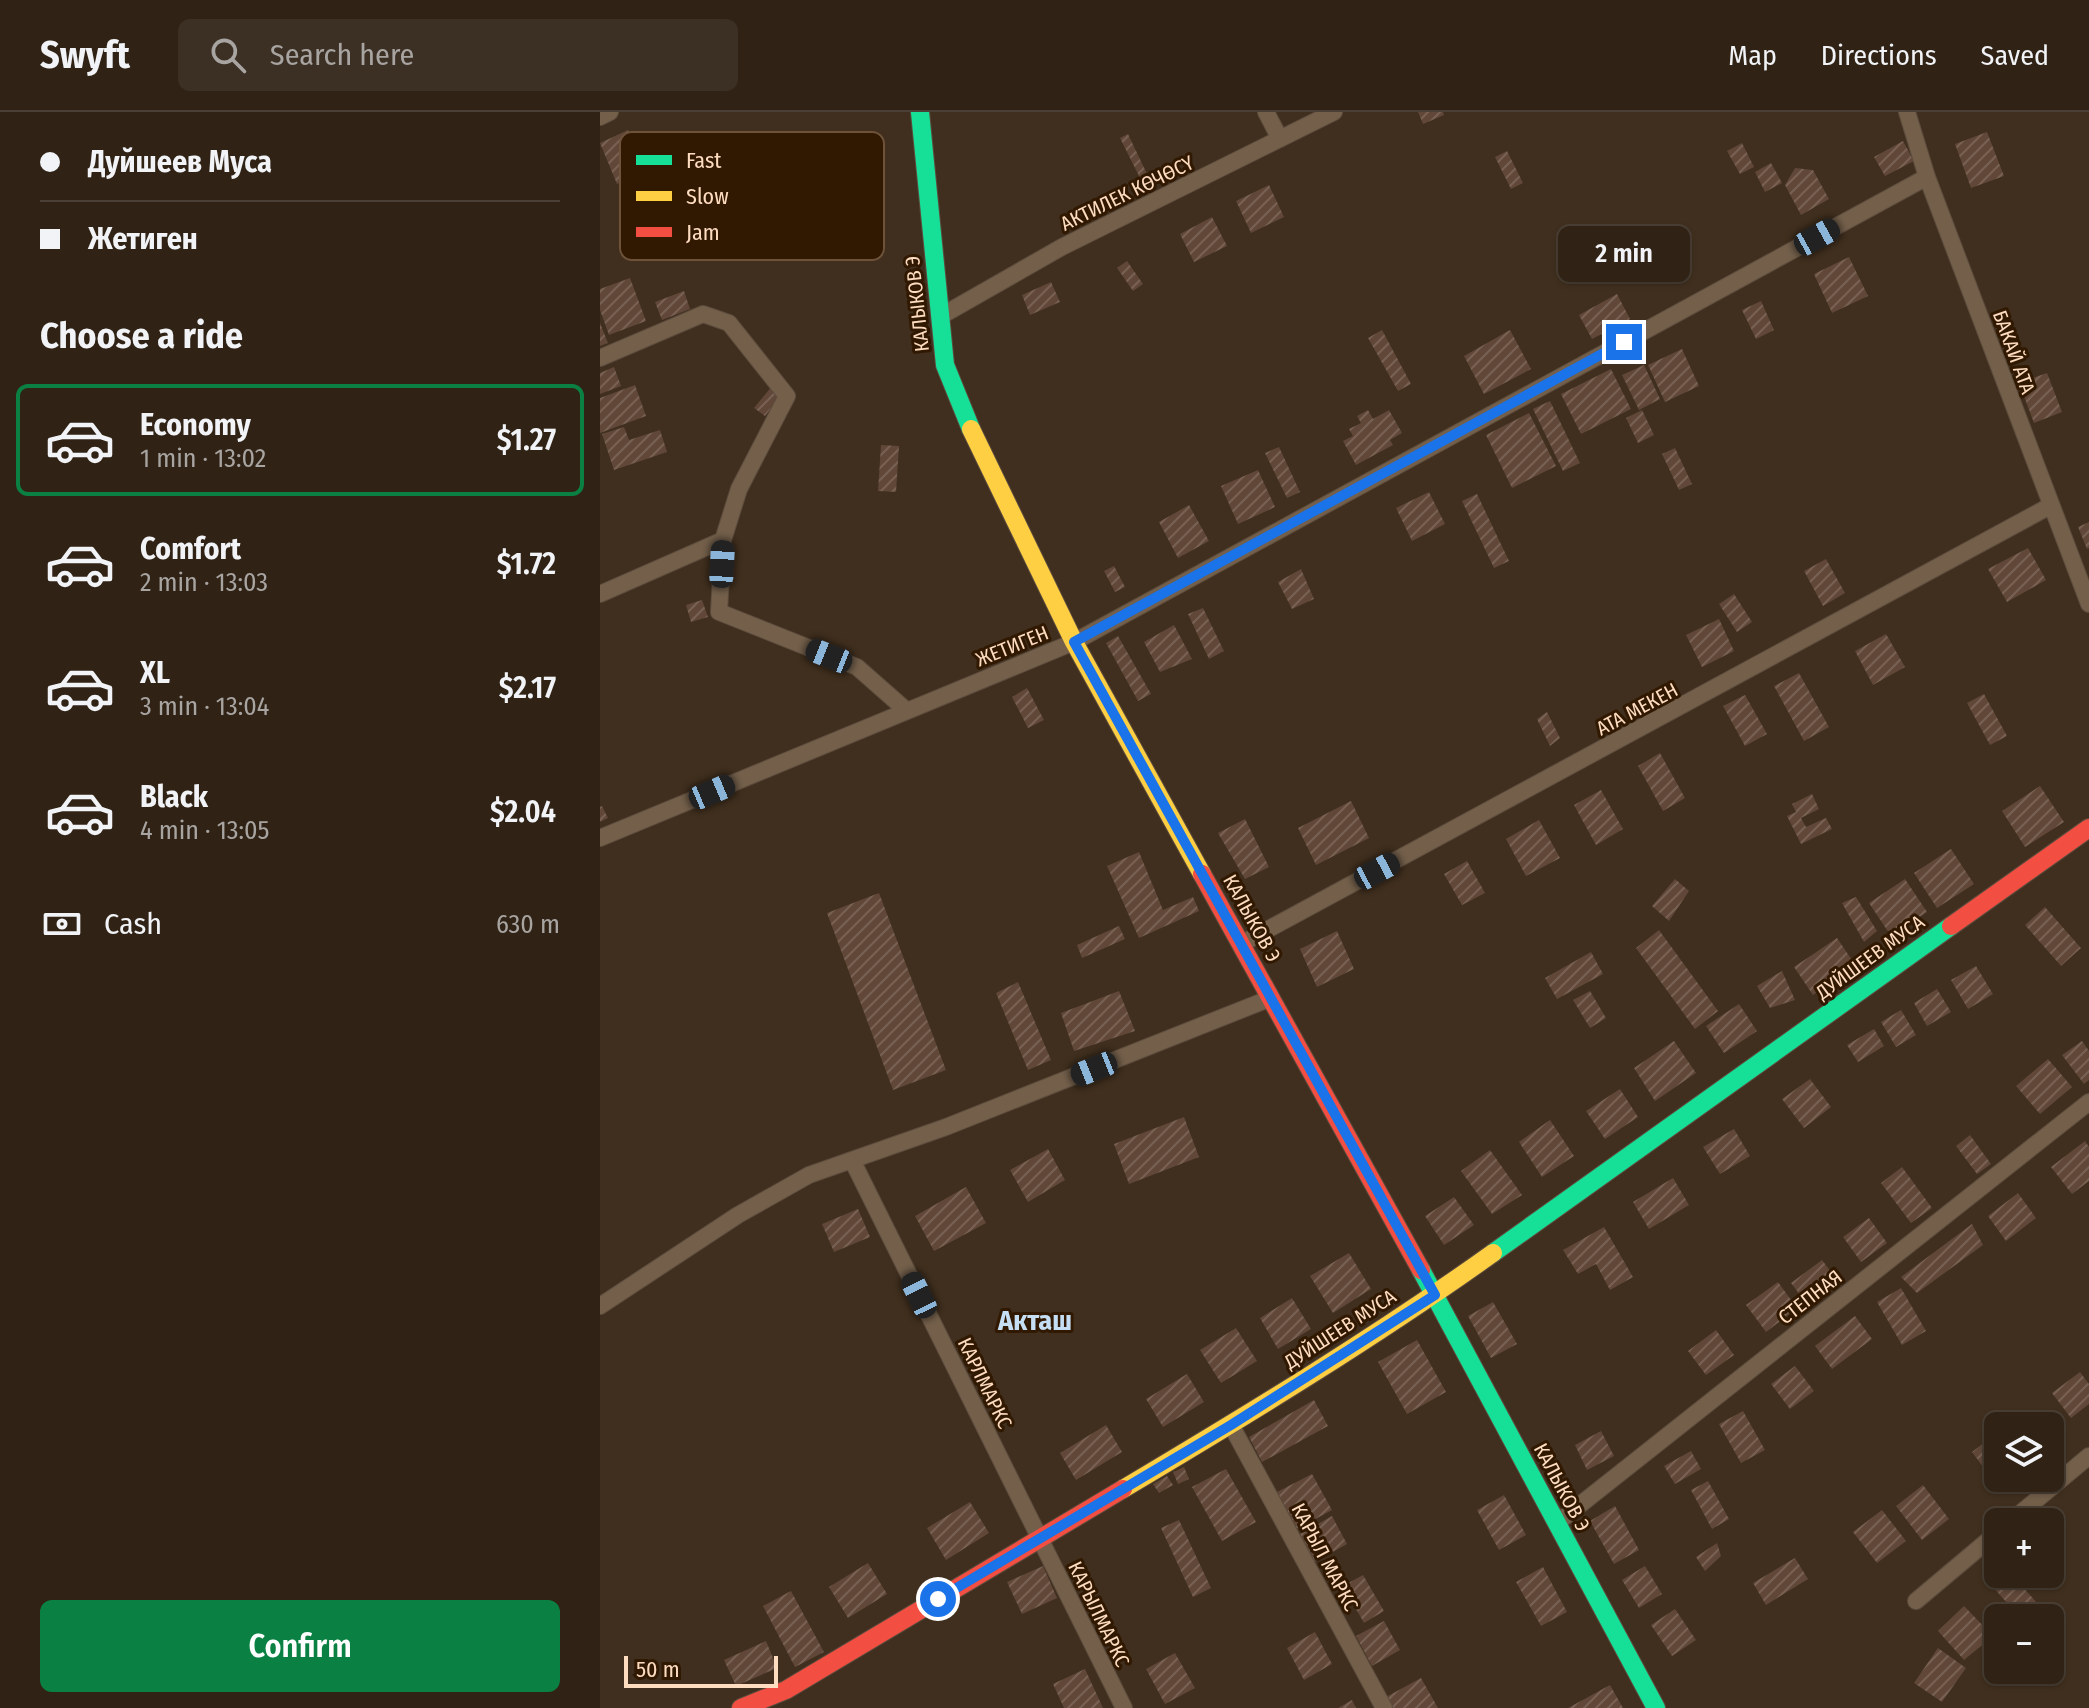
<!DOCTYPE html>
<html lang="en">
<head>
<meta charset="utf-8">
<style>
	:root { --surface:#302316; --page:#3c2f23; --text:#f1f3f6; --muted:#a8a4a1; --line:#4b4035; --accent:#0b8043 }
	body { margin:0; font-family:"Fira Sans Condensed",sans-serif; background:var(--page); color:var(--text); height:100vh; display:flex; flex-direction:column; font-size:30px; white-space:nowrap }
	* { box-sizing:border-box; margin:0 }
	p { font-size:26px; color:var(--muted) }
	.icon { flex:none; width:44px; height:44px; fill:none; stroke:currentColor; stroke-width:2; stroke-linecap:round; stroke-linejoin:round }
	.map { position:relative; flex:1; overflow:hidden }
	.details { display:flex; flex-direction:column; background:var(--surface); width:600px }
	.details>* { flex:none }
	.guide { display:grid; align-content:center; height:176px; padding:0 40px; background:var(--surface) }
	.controls { position:absolute; left:1384px; top:1300px; display:grid; gap:16px }
	.controls a { display:grid; place-items:center; width:80px; height:80px; border-radius:12px; background:var(--surface); box-shadow:0 2px 6px #0004,0 0 0 2px var(--line); font-size:40px }
	.scale { position:absolute; left:24px; bottom:20px; width:154px; box-sizing:border-box; padding-left:8px; border:4px solid #fedcc0; border-top:0; font-size:22px; line-height:28px; white-space:nowrap; color:#fedcc0; -webkit-text-stroke:6px #301801; paint-order:stroke }
	.end { position:absolute; width:36px; height:36px; margin:-18px; border:10px solid #1a73e8; background:#fff; box-shadow:0 0 0 4px #fff }
	.from { border-radius:50% }
	.bubble { position:absolute; height:56px; border-radius:12px; background:var(--surface); box-shadow:0 2px 6px #0004,0 0 0 2px var(--line); font-size:26px; font-weight:600; line-height:56px; text-align:center }
	.car { position:absolute; width:24px; height:48px; margin:-24px -12px; border-radius:10px; box-shadow:0 0 6px 2px #0007; background:linear-gradient(#222 24%,#8ab4d8 0 40%,#222 0 76%,#8ab4d8 0 86%,#222 0) }
	.guide b { display:flex; align-items:center; gap:28px; height:76px; font-size:30px }
	.guide b+b { border-top:2px solid var(--line) }
	.guide i { width:20px; height:20px; background:var(--text) }
	ul { padding:0; list-style:none }
	li { display:flex; align-items:center; gap:24px; height:112px; margin:0 16px 12px; padding:0 24px; border:4px solid transparent; border-radius:12px }
	li div { flex:1 }
	li b { display:block; font-size:30px }
	li em { font-style:normal; font-weight:600 }
	li.active { border-color:var(--accent) }
	li>.icon { width:72px; height:72px; stroke-width:1.5 }
	h2 { padding:0 40px; font-size:36px; line-height:96px }
	.pay { display:flex; align-items:center; gap:20px; height:88px; padding:0 40px; font-size:30px }
	.pay p { margin-inline-start:auto }
	.cta { display:flex; gap:16px; margin-top:auto; padding:16px 40px }
	.cta a { flex:1; height:92px; border-radius:12px; background:var(--accent); color:#fff; font-size:32px; font-weight:600; line-height:92px; text-align:center }
	header { display:flex; align-items:center; gap:48px; box-sizing:border-box; height:112px; padding:0 40px; background:var(--surface); border-bottom:2px solid var(--line) }
	header strong { font-size:38px }
	nav { display:flex; gap:44px; margin-inline-start:auto; font-size:28px }
	.search { width:560px; height:72px; background:var(--page); display:flex; align-items:center; gap:20px; box-sizing:border-box; padding:0 28px; border-radius:12px; color:var(--muted); font-size:30px }
	main { display:flex; flex:1; min-height:0 }
	.map>svg:first-child { display:block }
	.building { fill:url(#building-hatch) }
	.lines { fill:none; stroke-linecap:round; stroke-linejoin:round }
	.street-casing { stroke:#5d4c3d; stroke-width:18 }
	.fast-casing { stroke:#5d4c3d; stroke-width:20 }
	.slow-casing { stroke:#5d4c3d; stroke-width:20 }
	.jam-casing { stroke:#5d4c3d; stroke-width:20 }
	.street { stroke:#735f4a; stroke-width:16 }
	.fast { stroke:#16e098; stroke-width:18 }
	.slow { stroke:#ffcf43; stroke-width:18 }
	.jam { stroke:#f24e42; stroke-width:18 }
	.route { stroke:#1a73e8; stroke-width:10 }
	.labels { text-anchor:middle; stroke-width:6; stroke-linejoin:round; paint-order:stroke }
	.street-label { font-size:20px; fill:#fedcc0; stroke:#301801 }
	.district-label { font-size:28px; font-weight:bold; fill:#c5def3; stroke:#301801 }
	.key { fill:#301801; stroke:#6e533a; stroke-width:2 }
	.key-label { font-size:22px; fill:#fedcc0 }
</style>
</head>
<body>
<header>
<strong>Swyft</strong>
<div class="search"><svg class="icon" aria-label="search" viewBox="0 0 24 24"><circle cx="10" cy="10" r="6"/><path d="M15 15l6 6"/></svg>Search here</div>
<nav><a>Map</a><a>Directions</a><a>Saved</a></nav>
</header>
<main>
<section class="details">
<div class="guide">
<b><i class="from"></i>Дуйшеев Муса</b>
<b><i></i>Жетиген</b>
</div>
<h2>Choose a ride</h2>
<ul>
<li class="active"><svg class="icon" aria-label="car" viewBox="0 0 24 24"><path d="M5 17H2v-5l4-1 3-4h7l3 4 3 1v5h-3M9 17h6M6 11h13"/><circle cx="7" cy="17" r="2"/><circle cx="17" cy="17" r="2"/></svg><div><b>Economy</b><p>1 min · 13:02</p></div><em>$1.27</em></li>
<li><svg class="icon" aria-label="car" viewBox="0 0 24 24"><path d="M5 17H2v-5l4-1 3-4h7l3 4 3 1v5h-3M9 17h6M6 11h13"/><circle cx="7" cy="17" r="2"/><circle cx="17" cy="17" r="2"/></svg><div><b>Comfort</b><p>2 min · 13:03</p></div><em>$1.72</em></li>
<li><svg class="icon" aria-label="car" viewBox="0 0 24 24"><path d="M5 17H2v-5l4-1 3-4h7l3 4 3 1v5h-3M9 17h6M6 11h13"/><circle cx="7" cy="17" r="2"/><circle cx="17" cy="17" r="2"/></svg><div><b>XL</b><p>3 min · 13:04</p></div><em>$2.17</em></li>
<li><svg class="icon" aria-label="car" viewBox="0 0 24 24"><path d="M5 17H2v-5l4-1 3-4h7l3 4 3 1v5h-3M9 17h6M6 11h13"/><circle cx="7" cy="17" r="2"/><circle cx="17" cy="17" r="2"/></svg><div><b>Black</b><p>4 min · 13:05</p></div><em>$2.04</em></li>
</ul>
<div class="pay"><svg class="icon" aria-label="cash" viewBox="0 0 24 24"><path d="M3 7h18v10H3z"/><circle cx="12" cy="12" r="2"/></svg>Cash<p>630 m</p></div>
<div class="cta"><a>Confirm</a></div>
</section>
<div class="map">
<svg width="1489" height="1596" viewBox="0 0 1489 1596">
	<defs>
		<pattern id="building-hatch" width="6" height="6" patternUnits="userSpaceOnUse" patternTransform="scale(2)"><rect width="6" height="6" fill="#604738"/><path d="M-1 1l2-2M0 6l6-6M5 7l2-2" fill="none" stroke="#786153"/></pattern>
	</defs>
	<rect width="100%" height="100%" fill="#402f1e"/>
	<path class="building" d="M 818,0 L 843,0 L 844,3 L 823,12 Z
		M 28,18 L 46,59 L 17,72 L 0,31 Z
		M 1387,20 L 1404,64 L 1371,76 L 1355,32 Z
		M 528,22 L 548,64 L 541,68 L 520,26 Z
		M 1303,29 L 1314,49 L 1285,64 L 1274,45 Z
		M 1142,31 L 1154,55 L 1140,62 L 1127,39 Z
		M 907,39 L 923,71 L 911,77 L 895,45 Z
		M 1171,51 L 1182,71 L 1165,80 L 1155,60 Z
		M 1195,56 L 1213,58 L 1229,87 L 1201,103 L 1185,73 Z
		M 669,73 L 684,105 L 651,121 L 636,89 Z
		M 612,105 L 627,134 L 594,150 L 580,122 Z
		M 1249,145 L 1268,184 L 1232,201 L 1214,162 Z
		M 527,149 L 543,172 L 533,179 L 517,156 Z
		M 30,166 L 46,209 L 9,223 L 0,198 L 0,177 Z
		M 451,170 L 460,190 L 430,203 L 422,183 Z
		M 84,179 L 90,197 L 62,208 L 55,190 Z
		M 1017,182 L 1030,207 L 992,227 L 979,203 Z
		M 1161,189 L 1174,218 L 1156,227 L 1142,198 Z
		M 0,211 L 8,231 L 0,234 Z
		M 782,218 L 811,272 L 798,279 L 768,226 Z
		M 910,218 L 931,257 L 884,282 L 864,244 Z
		M 1082,237 L 1099,274 L 1065,290 L 1048,253 Z
		M 1044,253 L 1060,287 L 1039,298 L 1022,263 Z
		M 14,255 L 21,274 L 0,282 L 0,261 Z
		M 1011,257 L 1031,297 L 981,322 L 961,282 Z
		M 1447,261 L 1462,300 L 1434,311 L 1419,271 Z
		M 35,273 L 46,304 L 0,321 L 0,286 Z
		M 172,274 L 182,282 L 165,304 L 154,296 Z
		M 950,289 L 980,351 L 963,359 L 933,297 Z
		M 768,298 L 773,307 L 789,298 L 802,321 L 790,328 L 793,333 L 756,353 L 743,329 L 753,324 L 749,317 L 761,311 L 757,304 Z
		M 1042,298 L 1054,323 L 1038,331 L 1026,306 Z
		M 929,301 L 956,354 L 912,376 L 886,323 Z
		M 24,315 L 29,328 L 60,318 L 67,340 L 14,358 L 2,322 Z
		M 281,333 L 299,334 L 296,380 L 278,379 Z
		M 679,335 L 700,380 L 687,386 L 665,341 Z
		M 1075,336 L 1092,372 L 1079,378 L 1062,342 Z
		M 658,358 L 675,395 L 638,412 L 621,374 Z
		M 829,380 L 845,412 L 812,429 L 796,396 Z
		M 877,382 L 909,449 L 894,456 L 862,389 Z
		M 589,393 L 609,429 L 578,446 L 559,410 Z
		M 1489,410 L 1489,436 L 1487,437 L 1478,415 Z
		M 1428,436 L 1446,468 L 1407,490 L 1388,457 Z
		M 1226,447 L 1245,481 L 1223,494 L 1204,459 Z
		M 514,454 L 525,475 L 515,480 L 504,459 Z
		M 701,457 L 714,487 L 692,497 L 678,470 Z
		M 1134,482 L 1152,510 L 1137,520 L 1119,492 Z
		M 102,488 L 108,505 L 91,510 L 86,493 Z
		M 603,496 L 624,539 L 609,547 L 588,502 Z
		M 1119,507 L 1134,539 L 1102,555 L 1086,523 Z
		M 574,513 L 592,547 L 560,560 L 544,530 Z
		M 1286,522 L 1305,555 L 1273,573 L 1255,539 Z
		M 518,524 L 551,582 L 538,589 L 506,531 Z
		M 1199,561 L 1229,615 L 1204,629 L 1174,574 Z
		M 427,576 L 444,608 L 428,616 L 412,585 Z
		M 1384,582 L 1407,624 L 1390,633 L 1367,591 Z
		M 1145,583 L 1167,622 L 1145,634 L 1123,594 Z
		M 947,600 L 960,626 L 950,634 L 937,607 Z
		M 1060,641 L 1085,686 L 1063,699 L 1038,654 Z
		M 1440,674 L 1464,710 L 1425,735 L 1402,699 Z
		M 1001,678 L 1023,717 L 996,733 L 974,693 Z
		M 1212,682 L 1219,697 L 1201,706 L 1206,715 L 1226,706 L 1232,717 L 1201,732 L 1187,704 L 1196,700 L 1192,692 Z
		M 751,689 L 769,726 L 716,753 L 698,716 Z
		M 2,694 L 8,706 L 0,710 L 0,695 Z
		M 645,707 L 669,755 L 645,767 L 618,721 Z
		M 939,708 L 960,746 L 926,764 L 906,727 Z
		M 1351,737 L 1374,772 L 1337,796 L 1314,761 Z
		M 539,740 L 563,798 L 593,785 L 599,799 L 539,826 L 507,754 Z
		M 867,749 L 885,781 L 862,793 L 844,762 Z
		M 1075,767 L 1089,779 L 1069,809 L 1052,794 Z
		M 1305,767 L 1327,800 L 1291,824 L 1269,791 Z
		M 279,781 L 346,958 L 293,978 L 227,801 Z
		M 1256,785 L 1277,819 L 1264,830 L 1242,791 Z
		M 1445,795 L 1481,836 L 1461,854 L 1425,813 Z
		M 519,814 L 525,827 L 482,846 L 477,833 Z
		M 1059,818 L 1118,899 L 1095,917 L 1036,836 Z
		M 737,819 L 754,857 L 717,875 L 700,837 Z
		M 1237,826 L 1256,854 L 1213,883 L 1194,855 Z
		M 991,840 L 1003,862 L 957,887 L 945,866 Z
		M 1376,854 L 1393,882 L 1368,897 L 1351,868 Z
		M 1182,859 L 1195,888 L 1170,896 L 1157,874 Z
		M 418,870 L 451,948 L 428,958 L 396,881 Z
		M 1337,877 L 1351,900 L 1327,914 L 1314,891 Z
		M 519,879 L 535,919 L 474,939 L 461,901 Z
		M 990,879 L 1006,906 L 990,916 L 973,888 Z
		M 1139,892 L 1157,919 L 1124,941 L 1106,914 Z
		M 1301,898 L 1316,923 L 1296,935 L 1281,910 Z
		M 1274,917 L 1284,934 L 1258,950 L 1247,933 Z
		M 1074,929 L 1096,961 L 1055,989 L 1034,956 Z
		M 1482,929 L 1489,939 L 1489,968 L 1484,972 L 1462,943 Z
		M 1448,947 L 1472,975 L 1440,1002 L 1416,974 Z
		M 1210,967 L 1231,995 L 1204,1016 L 1182,987 Z
		M 1020,977 L 1038,1005 L 1005,1027 L 986,999 Z
		M 584,1005 L 599,1045 L 529,1072 L 514,1032 Z
		M 950,1008 L 974,1044 L 942,1065 L 919,1030 Z
		M 1134,1017 L 1150,1044 L 1120,1062 L 1103,1035 Z
		M 1370,1023 L 1391,1052 L 1377,1062 L 1356,1034 Z
		M 1485,1029 L 1489,1035 L 1489,1069 L 1472,1082 L 1451,1055 Z
		M 448,1037 L 465,1068 L 428,1090 L 410,1058 Z
		M 890,1038 L 922,1083 L 892,1102 L 861,1059 Z
		M 1302,1055 L 1332,1096 L 1311,1111 L 1281,1071 Z
		M 1073,1066 L 1089,1093 L 1049,1117 L 1033,1090 Z
		M 366,1075 L 386,1111 L 334,1139 L 315,1104 Z
		M 1418,1081 L 1436,1106 L 1406,1129 L 1388,1104 Z
		M 854,1085 L 874,1113 L 844,1133 L 825,1104 Z
		M 258,1097 L 270,1125 L 234,1140 L 222,1112 Z
		M 1269,1106 L 1287,1131 L 1261,1150 L 1243,1125 Z
		M 1372,1112 L 1383,1133 L 1317,1181 L 1301,1165 Z
		M 1004,1115 L 1033,1165 L 1010,1178 L 996,1152 L 978,1162 L 963,1138 Z
		M 749,1141 L 771,1177 L 733,1201 L 710,1164 Z
		M 1222,1148 L 1240,1172 L 1209,1195 L 1191,1171 Z
		M 1178,1170 L 1197,1196 L 1166,1220 L 1146,1193 Z
		M 1301,1176 L 1326,1219 L 1302,1233 L 1277,1190 Z
		M 692,1186 L 711,1217 L 678,1237 L 660,1206 Z
		M 893,1190 L 917,1232 L 891,1246 L 868,1204 Z
		M 1255,1204 L 1272,1227 L 1232,1257 L 1215,1234 Z
		M 636,1216 L 657,1249 L 621,1271 L 600,1238 Z
		M 1116,1218 L 1134,1243 L 1106,1263 L 1088,1239 Z
		M 817,1228 L 846,1280 L 807,1302 L 778,1250 Z
		M 1195,1254 L 1214,1279 L 1190,1297 L 1171,1272 Z
		M 1480,1260 L 1489,1272 L 1489,1292 L 1471,1306 L 1452,1281 Z
		M 587,1262 L 604,1290 L 563,1315 L 546,1287 Z
		M 714,1288 L 728,1314 L 662,1350 L 649,1325 Z
		M 1143,1299 L 1165,1338 L 1141,1351 L 1119,1312 Z
		M 506,1313 L 522,1340 L 476,1368 L 460,1341 Z
		M 1001,1319 L 1014,1344 L 987,1358 L 975,1333 Z
		M 1398,1320 L 1398,1356 L 1389,1363 L 1372,1340 Z
		M 1091,1339 L 1101,1357 L 1075,1372 L 1064,1354 Z
		M 584,1355 L 589,1367 L 578,1372 L 573,1360 Z
		M 626,1357 L 656,1410 L 622,1429 L 592,1375 Z
		M 712,1362 L 732,1398 L 697,1417 L 677,1380 Z
		M 567,1364 L 573,1373 L 559,1381 L 553,1372 Z
		M 1108,1369 L 1129,1407 L 1112,1417 L 1091,1378 Z
		M 1323,1373 L 1349,1407 L 1322,1428 L 1296,1394 Z
		M 904,1383 L 926,1423 L 899,1438 L 877,1398 Z
		M 370,1390 L 389,1421 L 346,1448 L 327,1416 Z
		M 1015,1394 L 1039,1438 L 1014,1452 L 990,1409 Z
		M 1282,1398 L 1306,1429 L 1277,1451 L 1253,1420 Z
		M 732,1404 L 747,1432 L 715,1450 L 700,1422 Z
		M 579,1408 L 611,1476 L 593,1485 L 561,1416 Z
		M 1117,1431 L 1121,1444 L 1105,1459 L 1096,1445 Z
		M 1195,1446 L 1208,1467 L 1166,1493 L 1153,1471 Z
		M 268,1451 L 287,1482 L 248,1506 L 229,1475 Z
		M 443,1454 L 457,1486 L 422,1502 L 407,1470 Z
		M 1045,1454 L 1062,1482 L 1039,1496 L 1022,1468 Z
		M 943,1455 L 967,1500 L 941,1514 L 916,1470 Z
		M 1407,1462 L 1434,1462 L 1421,1473 L 1446,1501 L 1441,1506 L 1420,1506 L 1393,1475 Z
		M 763,1463 L 784,1499 L 764,1511 L 743,1474 Z
		M 191,1479 L 224,1540 L 195,1555 L 163,1494 Z
		M 1364,1494 L 1393,1524 L 1364,1548 L 1338,1519 Z
		M 1075,1497 L 1096,1528 L 1072,1544 L 1051,1513 Z
		M 784,1509 L 800,1538 L 772,1554 L 756,1524 Z
		M 715,1520 L 732,1552 L 704,1568 L 687,1536 Z
		M 166,1529 L 177,1556 L 136,1574 L 124,1548 Z
		M 1338,1536 L 1366,1556 L 1342,1590 L 1314,1571 Z
		M 575,1541 L 595,1576 L 565,1592 L 546,1557 Z
		M 485,1557 L 503,1596 L 464,1596 L 453,1572 Z
		M 821,1566 L 838,1596 L 792,1596 L 786,1585 Z
		M 1010,1573 L 1023,1596 L 968,1596 Z
		M 752,1588 L 756,1596 L 738,1596 Z"/>
	<g class="lines">
		<defs>
			<path id="street" d="M 666,0 L 680,27
				M 1307,0 L 1327,65 L 1489,492
				M 0,5 L 10,0
				M 341,204 L 462,135 L 734,0
				M 0,246 L 103,202 L 129,211 L 187,284 L 139,377 L 123,428 L 119,500 L 257,555 L 307,599
				M 0,482 L 123,428
				M 0,726 L 474,530 L 1327,65
				M 641,832 L 1450,394
				M 252,1048 L 524,1596
				M 0,1194 L 138,1103 L 209,1063 L 346,1015 L 671,886
				M 631,1313 L 784,1596
				M 1410,1410 L 1489,1344
				M 957,1411 L 1489,990
				M 1316,1489 L 1398,1420"/>
			<path id="fast" d="M 320,0 L 345,253 L 371,317
				M 893,1141 L 1351,814
				M 821,1158 L 1056,1596"/>
			<path id="slow" d="M 371,317 L 474,530 L 602,762
				M 523,1377 C 649,1302 774,1226 893,1141"/>
			<path id="jam" d="M 602,762 L 821,1158
				M 1351,814 L 1489,716
				M 141,1596 L 186,1578 L 523,1377"/>
		</defs>
		<use href="#street" class="street-casing"/>
		<use href="#fast" class="fast-casing"/>
		<use href="#slow" class="slow-casing"/>
		<use href="#jam" class="jam-casing"/>
		<use href="#street" class="street"/>
		<use href="#fast" class="fast"/>
		<use href="#slow" class="slow"/>
		<use href="#jam" class="jam"/>
	</g>
	<g class="lines">
		<path class="route" d="M 338,1487 L 631,1313 L 835,1183 L 474,530 L 1024,230"/>
	</g>
	<g class="labels">
		<g class="street-label">
			<text transform="translate(527 81) rotate(-26)" y="7">АКТИЛЕК КӨЧӨСҮ</text>
			<text transform="translate(317 192) rotate(-96)" y="7">КАЛЫКОВ Э</text>
			<text transform="translate(1414 240) rotate(70)" y="7">БАКАЙ АТА</text>
			<text transform="translate(412 534) rotate(-22)" y="7">ЖЕТИГЕН</text>
			<text transform="translate(1037 597) rotate(-28)" y="7">АТА МЕКЕН</text>
			<text transform="translate(652 806) rotate(61)" y="7">КАЛЫКОВ Э</text>
			<text transform="translate(1270 845) rotate(-36)" y="7">ДУЙШЕЕВ МУСА</text>
			<text transform="translate(1210 1185) rotate(-38)" y="7">СТЕПНАЯ</text>
			<text transform="translate(740 1217) rotate(-33)" y="7">ДУЙШЕЕВ МУСА</text>
			<text transform="translate(385 1271) rotate(64)" y="7">КАРЛМАРКС</text>
			<text transform="translate(962 1375) rotate(62)" y="7">КАЛЫКОВ Э</text>
			<text transform="translate(725 1445) rotate(62)" y="7">КАРЫЛ МАРКС</text>
			<text transform="translate(499 1502) rotate(64)" y="7">КАРЫЛМАРКС</text>
		</g>
		<g class="district-label">
			<text x="435" y="1218">Акташ</text>
		</g>
	</g>
	<rect x="20" y="20" width="264" height="128" rx="12" class="key"/>
	<rect x="36" y="43" width="36" height="10" fill="#16e098"/>
	<rect x="36" y="79" width="36" height="10" fill="#ffcf43"/>
	<rect x="36" y="115" width="36" height="10" fill="#f24e42"/>
	<g class="key-label">
		<text x="86" y="56">Fast</text>
		<text x="86" y="92">Slow</text>
		<text x="86" y="128">Jam</text>
	</g>
</svg>
<div class="controls">
<a><svg class="icon" aria-label="layers" viewBox="0 0 24 24"><path d="M12 4l9 5-9 5-9-5zM3 14l9 5 9-5"/></svg></a>
<a>+</a>
<a>−</a>
</div>
<div class="scale">50 m</div>
<i class="end from" style="left:338px;top:1487px"></i>
<i class="end" style="left:1024px;top:230px"></i>
<div class="bubble" style="left:958px;top:114px;width:132px">2 min</div>
<i class="car" style="left:1217px;top:125px;rotate:61deg"></i>
<i class="car" style="left:122px;top:452px;rotate:3deg"></i>
<i class="car" style="left:229px;top:544px;rotate:292deg"></i>
<i class="car" style="left:112px;top:680px;rotate:67deg"></i>
<i class="car" style="left:777px;top:759px;rotate:62deg"></i>
<i class="car" style="left:494px;top:957px;rotate:248deg"></i>
<i class="car" style="left:319px;top:1183px;rotate:334deg"></i>
</div>
</main>
</body>
</html>
